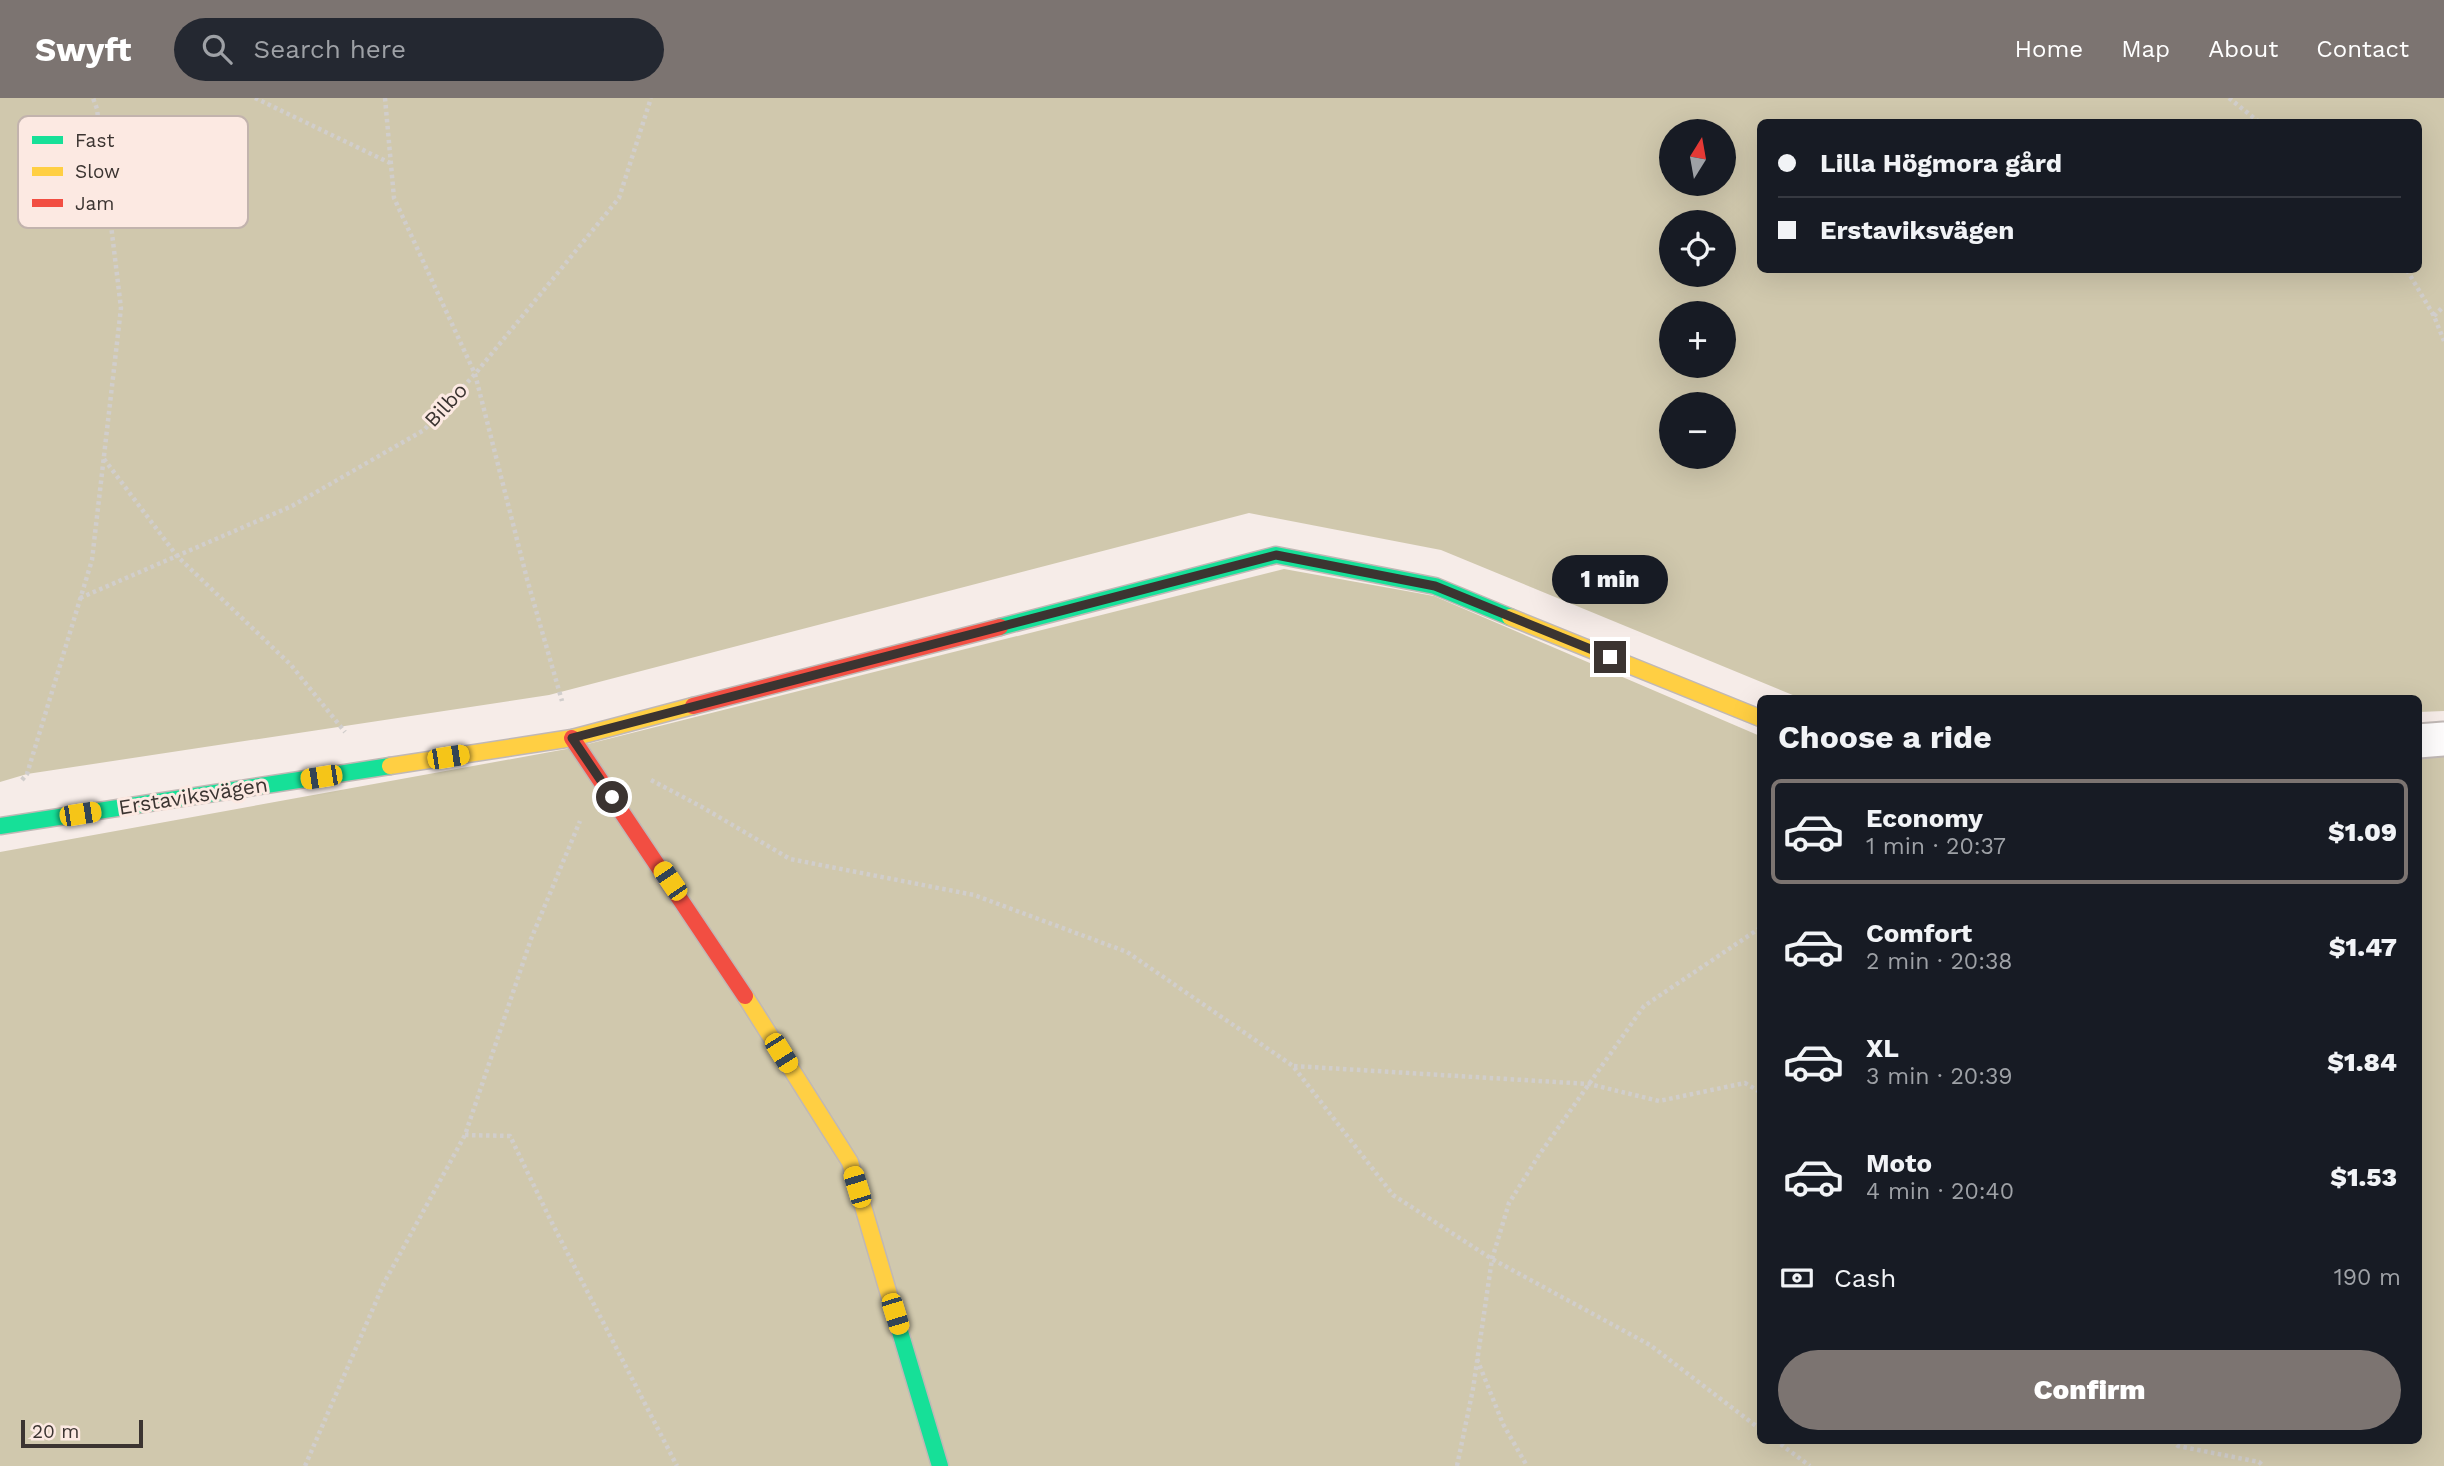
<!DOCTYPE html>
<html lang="en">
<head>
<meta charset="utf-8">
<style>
	:root { --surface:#171b24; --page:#242831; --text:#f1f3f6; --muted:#9ea1a6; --line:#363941; --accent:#7c7471 }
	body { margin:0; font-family:"Work Sans",sans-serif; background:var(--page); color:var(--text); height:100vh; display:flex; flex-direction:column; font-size:26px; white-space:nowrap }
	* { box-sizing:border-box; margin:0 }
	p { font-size:23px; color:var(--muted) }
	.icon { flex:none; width:38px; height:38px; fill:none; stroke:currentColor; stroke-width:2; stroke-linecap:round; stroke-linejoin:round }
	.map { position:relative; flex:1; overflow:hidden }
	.panel { position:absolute; left:1757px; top:597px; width:665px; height:749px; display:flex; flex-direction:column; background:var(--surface); border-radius:10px; box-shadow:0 7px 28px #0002 }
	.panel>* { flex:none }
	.banner { position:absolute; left:1757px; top:21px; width:665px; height:154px; border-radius:10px; box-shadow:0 7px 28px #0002; display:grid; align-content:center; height:154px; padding:0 21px; background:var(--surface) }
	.needle { width:46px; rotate:11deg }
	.tools { position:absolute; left:1659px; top:21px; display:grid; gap:14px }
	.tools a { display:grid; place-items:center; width:77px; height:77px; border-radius:50%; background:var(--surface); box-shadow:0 7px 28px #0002; font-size:35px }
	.scale { position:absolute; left:21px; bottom:18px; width:122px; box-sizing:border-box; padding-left:7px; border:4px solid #3b3431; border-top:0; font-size:19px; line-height:24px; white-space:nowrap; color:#3b3431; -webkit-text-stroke:5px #fce9e2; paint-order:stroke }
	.end { position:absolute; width:32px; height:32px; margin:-16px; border:9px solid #3b3431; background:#fff; box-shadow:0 0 0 4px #fff }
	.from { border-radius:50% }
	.bubble { position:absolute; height:49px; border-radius:24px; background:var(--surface); box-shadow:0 7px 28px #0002; font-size:23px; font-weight:800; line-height:49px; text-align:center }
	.car { position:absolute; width:21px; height:42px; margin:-21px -10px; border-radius:9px; box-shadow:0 0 5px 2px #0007; background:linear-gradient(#f5c518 24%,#345 0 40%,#f5c518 0 76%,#345 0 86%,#f5c518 0) }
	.banner b { display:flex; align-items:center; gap:24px; height:66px; font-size:26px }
	.banner b+b { border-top:2px solid var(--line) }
	.banner i { width:18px; height:18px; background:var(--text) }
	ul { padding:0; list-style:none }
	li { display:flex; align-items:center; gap:21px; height:105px; margin:0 14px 10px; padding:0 7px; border:4px solid transparent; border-radius:10px }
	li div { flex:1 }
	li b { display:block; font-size:26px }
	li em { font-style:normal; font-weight:800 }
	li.current { border-color:var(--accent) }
	li>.icon { width:63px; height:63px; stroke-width:1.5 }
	h2 { padding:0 21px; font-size:32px; line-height:84px }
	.pay { display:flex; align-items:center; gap:18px; height:77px; padding:0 21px; font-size:26px }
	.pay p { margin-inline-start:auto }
	.cta { display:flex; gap:14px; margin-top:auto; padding:14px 21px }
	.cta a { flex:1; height:80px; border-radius:42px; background:var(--accent); color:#fff; font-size:28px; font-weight:800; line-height:80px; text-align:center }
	header { display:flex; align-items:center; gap:42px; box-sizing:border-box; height:98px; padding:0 35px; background:var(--accent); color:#fff }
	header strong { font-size:33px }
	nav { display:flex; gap:38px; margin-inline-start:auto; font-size:24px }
	.search { width:490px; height:63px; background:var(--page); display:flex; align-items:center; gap:18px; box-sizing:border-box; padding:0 24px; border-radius:38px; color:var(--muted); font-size:26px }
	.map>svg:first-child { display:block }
	.forest { fill:#d0c8ad; fill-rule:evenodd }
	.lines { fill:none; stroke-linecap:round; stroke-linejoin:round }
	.street-casing { stroke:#c0b8b5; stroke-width:37 }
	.fast-casing { stroke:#c0b8b5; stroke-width:19 }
	.slow-casing { stroke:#c0b8b5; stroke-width:19 }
	.jam-casing { stroke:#c0b8b5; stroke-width:19 }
	.path { stroke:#d1cecc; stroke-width:4.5; stroke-dasharray:3.5 3.5; stroke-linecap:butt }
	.street { stroke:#fefcfc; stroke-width:33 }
	.fast { stroke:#16e098; stroke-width:16 }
	.slow { stroke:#ffcf43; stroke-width:16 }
	.jam { stroke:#f24e42; stroke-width:16 }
	.route { stroke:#3b3431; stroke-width:9 }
	.labels { text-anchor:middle; stroke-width:6; stroke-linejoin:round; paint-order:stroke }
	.street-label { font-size:21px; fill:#3b3431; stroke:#fce9e2 }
	.key { fill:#fce9e2; stroke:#c2b3ad; stroke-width:2 }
	.key-label { font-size:19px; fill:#3b3431 }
</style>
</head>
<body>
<header>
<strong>Swyft</strong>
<div class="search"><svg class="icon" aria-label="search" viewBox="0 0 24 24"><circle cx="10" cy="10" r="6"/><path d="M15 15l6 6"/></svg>Search here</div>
<nav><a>Home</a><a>Map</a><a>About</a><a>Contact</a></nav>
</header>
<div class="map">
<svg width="2444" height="1368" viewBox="0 0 2444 1368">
	<rect width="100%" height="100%" fill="#f6ece8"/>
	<path class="forest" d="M 0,0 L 2444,0 L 2444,613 L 2419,614 L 2418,600 L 1800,600 L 1441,452 L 1249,415 L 549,597 L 27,676 L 0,684 ZM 1760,24 L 2418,24 L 2418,172 L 1760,172 ZM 1671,33 L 1724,33 L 1724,86 L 1671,86 ZM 1671,124 L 1724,124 L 1724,177 L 1671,177 ZM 1671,215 L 1724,215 L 1724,268 L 1671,268 ZM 1671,306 L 1724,306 L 1724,359 L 1671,359 Z
		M 1284,471 L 1434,498 L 1760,638 L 1760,1342 L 2418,1342 L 2418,650 L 2444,649 L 2444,1368 L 0,1368 L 0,754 L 572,650 Z"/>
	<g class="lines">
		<defs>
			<path id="street" d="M 2418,643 L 2444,641"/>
			<path id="fast" d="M 1000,529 L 1276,457 L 1435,488 L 1510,519
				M 0,728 L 390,668
				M 890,1200 L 940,1368"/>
			<path id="slow" d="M 1510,519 L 1760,620
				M 390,668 L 572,640 L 693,608
				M 745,898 L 850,1064 L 890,1200"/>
			<path id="jam" d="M 693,608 L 1000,529
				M 572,640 L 745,898"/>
		</defs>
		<use href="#street" class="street-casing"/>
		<use href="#fast" class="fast-casing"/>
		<use href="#slow" class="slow-casing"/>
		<use href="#jam" class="jam-casing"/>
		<path class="path" d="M 255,0 L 390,65
			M 385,0 L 394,100 L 475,276 L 527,481 L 562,603
			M 2229,0 L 2259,24
			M 2407,172 L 2434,218 L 2444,243
			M 2434,218 L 2444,208
			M 104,361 L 177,458 L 291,567 L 345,634
			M 80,500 L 292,408 L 424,332 L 475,276 L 619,100 L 651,0
			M 22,682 L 27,676 L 92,462 L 121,210 L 97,11 L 93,0
			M 651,682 L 702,709 L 790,761 L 974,797 L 1127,854 L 1293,968 L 1393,1097 L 1492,1161 L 1650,1247 L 1760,1331
			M 1294,968 L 1589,986 L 1659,1003 L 1745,985 L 1760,994
			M 465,1037 L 510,1038 L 550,1121 L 677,1368
			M 1477,1261 L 1503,1326 L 1527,1368
			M 1775,1342 L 1810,1368
			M 2172,1342 L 2178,1348 L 2259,1364 L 2263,1368
			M 305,1368 L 384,1185 L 465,1037 L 531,841 L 580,723
			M 1457,1368 L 1473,1291 L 1492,1161 L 1509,1105 L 1539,1057 L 1644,908 L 1760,830"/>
		<use href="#street" class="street"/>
		<use href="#fast" class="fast"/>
		<use href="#slow" class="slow"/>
		<use href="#jam" class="jam"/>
	</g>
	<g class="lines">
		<path class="route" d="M 612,699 L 572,640 L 1276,457 L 1435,488 L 1610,559"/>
	</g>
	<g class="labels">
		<g class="street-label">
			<text transform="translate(446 307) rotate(-47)" y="7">Bilbo</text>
			<text transform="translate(193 698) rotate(-9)" y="7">Erstaviksvägen</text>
		</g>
	</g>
	<rect x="18" y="18" width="230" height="112" rx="10" class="key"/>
	<rect x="32" y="38" width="31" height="8" fill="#16e098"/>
	<rect x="32" y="69" width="31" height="9" fill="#ffcf43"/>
	<rect x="32" y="101" width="31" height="8" fill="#f24e42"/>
	<g class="key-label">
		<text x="75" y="49">Fast</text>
		<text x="75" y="80">Slow</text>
		<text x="75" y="112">Jam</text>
	</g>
</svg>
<div class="tools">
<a><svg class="needle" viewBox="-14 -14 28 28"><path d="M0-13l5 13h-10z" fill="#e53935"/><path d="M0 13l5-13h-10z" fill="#9ea1a6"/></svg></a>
<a><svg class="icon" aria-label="locate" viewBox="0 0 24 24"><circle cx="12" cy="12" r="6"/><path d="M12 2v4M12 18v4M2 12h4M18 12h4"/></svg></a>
<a>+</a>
<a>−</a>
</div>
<div class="scale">20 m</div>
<i class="end from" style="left:612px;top:699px"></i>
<i class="end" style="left:1610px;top:559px"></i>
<div class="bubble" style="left:1552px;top:457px;width:116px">1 min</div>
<i class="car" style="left:448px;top:659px;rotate:81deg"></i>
<i class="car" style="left:321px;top:679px;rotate:261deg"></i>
<i class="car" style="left:80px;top:716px;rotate:81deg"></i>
<i class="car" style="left:670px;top:783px;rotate:326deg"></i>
<i class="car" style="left:781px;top:955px;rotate:148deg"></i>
<i class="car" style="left:857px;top:1089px;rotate:343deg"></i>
<i class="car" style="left:895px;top:1216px;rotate:163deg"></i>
<div class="banner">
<b><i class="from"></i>Lilla Högmora gård</b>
<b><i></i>Erstaviksvägen</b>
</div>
<section class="panel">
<h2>Choose a ride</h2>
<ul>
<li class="current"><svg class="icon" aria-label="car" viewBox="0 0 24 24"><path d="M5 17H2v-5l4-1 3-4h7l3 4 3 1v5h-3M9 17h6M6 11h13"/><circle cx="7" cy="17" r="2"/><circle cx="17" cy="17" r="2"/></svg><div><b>Economy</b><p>1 min · 20:37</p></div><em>$1.09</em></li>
<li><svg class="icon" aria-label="car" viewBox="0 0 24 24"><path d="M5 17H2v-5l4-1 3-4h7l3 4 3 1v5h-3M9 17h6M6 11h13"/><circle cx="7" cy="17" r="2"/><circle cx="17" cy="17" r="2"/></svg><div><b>Comfort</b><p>2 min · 20:38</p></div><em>$1.47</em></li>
<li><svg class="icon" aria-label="car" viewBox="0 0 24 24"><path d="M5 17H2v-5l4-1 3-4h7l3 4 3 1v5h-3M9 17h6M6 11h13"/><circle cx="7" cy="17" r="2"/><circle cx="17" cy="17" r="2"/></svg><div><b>XL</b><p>3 min · 20:39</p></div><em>$1.84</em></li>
<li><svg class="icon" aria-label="car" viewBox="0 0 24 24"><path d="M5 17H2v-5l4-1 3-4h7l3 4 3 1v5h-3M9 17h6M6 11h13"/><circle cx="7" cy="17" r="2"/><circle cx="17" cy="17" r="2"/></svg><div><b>Moto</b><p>4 min · 20:40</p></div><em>$1.53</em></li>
</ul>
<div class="pay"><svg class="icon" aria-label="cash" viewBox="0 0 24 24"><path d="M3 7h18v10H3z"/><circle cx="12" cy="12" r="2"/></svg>Cash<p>190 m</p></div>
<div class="cta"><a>Confirm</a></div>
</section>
</div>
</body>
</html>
